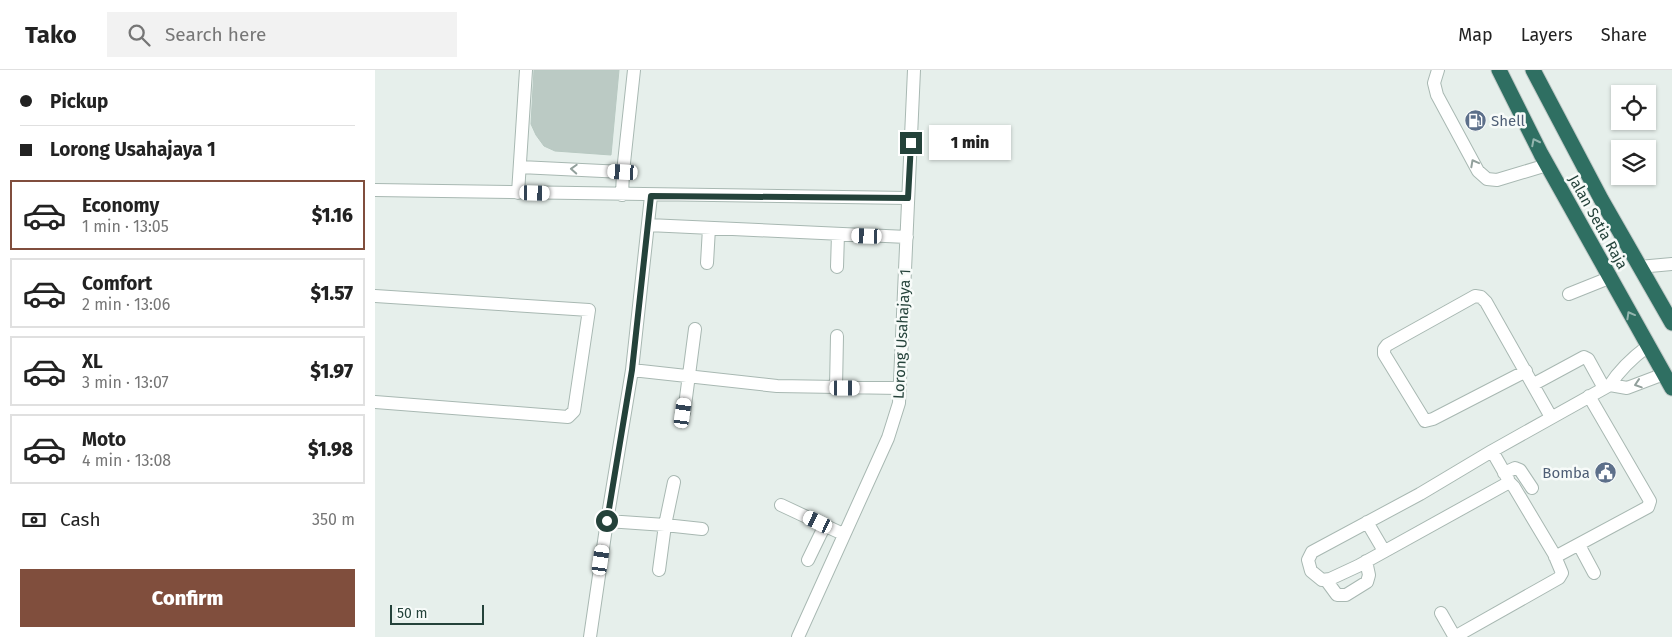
<!DOCTYPE html>
<html lang="en">
<head>
<meta charset="utf-8">
<style>
	:root { --surface:#fff; --page:#f2f2f2; --text:#222; --muted:#767676; --line:#e0e0e0; --accent:#804e3d }
	body { margin:0; font-family:"Fira Sans",sans-serif; background:var(--page); color:var(--text); height:100vh; display:flex; flex-direction:column; font-size:19px; white-space:nowrap }
	* { box-sizing:border-box; margin:0 }
	p { font-size:16px; color:var(--muted) }
	.icon { flex:none; width:28px; height:28px; fill:none; stroke:currentColor; stroke-width:2; stroke-linecap:round; stroke-linejoin:round }
	.map { position:relative; flex:1; overflow:hidden }
	.panel { display:flex; flex-direction:column; background:var(--surface); width:375px }
	.panel>* { flex:none }
	.hud { display:grid; align-content:center; height:110px; padding:0 20px; background:var(--surface) }
	.buttons { position:absolute; left:1236px; top:15px; display:grid; gap:10px }
	.buttons a { display:grid; place-items:center; width:45px; height:45px; border-radius:0px; background:var(--surface); box-shadow:0 1px 4px #0004; font-size:25px }
	.scale { position:absolute; left:15px; bottom:12px; width:94px; box-sizing:border-box; padding-left:5px; border:2px solid #24423a; border-top:0; font-size:14px; line-height:18px; white-space:nowrap; color:#24423a; -webkit-text-stroke:4px #f7fbf9; paint-order:stroke }
	.end { position:absolute; width:22px; height:22px; margin:-11px; border:6px solid #24423a; background:#fff; box-shadow:0 0 0 2px #fff }
	.from { border-radius:50% }
	.bubble { position:absolute; height:35px; border-radius:0px; background:var(--surface); box-shadow:0 1px 4px #0004; font-size:16px; font-weight:800; line-height:35px; text-align:center }
	.car { position:absolute; width:15px; height:30px; margin:-15px -8px; border-radius:6px; box-shadow:0 0 4px 1px #0007; background:linear-gradient(#fff 24%,#345 0 40%,#fff 0 76%,#345 0 86%,#fff 0) }
	.hud b { display:flex; align-items:center; gap:18px; height:48px; font-size:19px }
	.hud b+b { border-top:1px solid var(--line) }
	.hud i { width:12px; height:12px; background:var(--text) }
	ul { padding:0; list-style:none }
	li { display:flex; align-items:center; gap:15px; height:70px; margin:0 10px 8px; padding:0 10px; border:2px solid var(--line); border-radius:0px }
	li div { flex:1 }
	li b { display:block; font-size:19px }
	li em { font-style:normal; font-weight:800 }
	li.on { border-color:var(--accent) }
	li>.icon { width:45px; height:45px; stroke-width:1.5 }
	.pay { display:flex; align-items:center; gap:12px; height:55px; padding:0 20px; font-size:19px }
	.pay p { margin-inline-start:auto }
	.cta { display:flex; gap:10px; margin-top:auto; padding:10px 20px }
	.cta a { flex:1; height:58px; border-radius:0px; background:var(--accent); color:#fff; font-size:20px; font-weight:800; line-height:58px; text-align:center }
	header { display:flex; align-items:center; gap:30px; box-sizing:border-box; height:70px; padding:0 25px; background:var(--surface); border-bottom:1px solid var(--line) }
	header strong { font-size:24px }
	nav { display:flex; gap:28px; margin-inline-start:auto; font-size:18px }
	.search { width:350px; height:45px; background:var(--page); display:flex; align-items:center; gap:12px; box-sizing:border-box; padding:0 18px; border-radius:0px; color:var(--muted); font-size:19px }
	main { display:flex; flex:1; min-height:0 }
	.map>svg:first-child { display:block }
	.building { fill:#bbcac4; stroke:#b8c9c2 }
	.lines { fill:none; stroke-linecap:round; stroke-linejoin:round }
	.minor-casing { stroke:#a8b8b2; stroke-width:14 }
	.highway-casing { stroke:#c2cac8; stroke-width:17 }
	.minor { stroke:#fff; stroke-width:12 }
	.highway { stroke:#2f6f62; stroke-width:15 }
	.oneway { stroke:#93b5ae }
	.oneway2 { stroke:#92a09c }
	.route { stroke:#24423a; stroke-width:6 }
	.labels { text-anchor:middle; stroke-width:5; stroke-linejoin:round; paint-order:stroke }
	.service-label { font-size:15px; fill:#4e5e75; stroke:#f7fbf9; text-anchor:start }
	.street-label { font-size:15px; fill:#24423a; stroke:#f7fbf9 }
</style>
</head>
<body>
<header>
<strong>Tako</strong>
<div class="search"><svg class="icon" aria-label="search" viewBox="0 0 24 24"><circle cx="10" cy="10" r="6"/><path d="M15 15l6 6"/></svg>Search here</div>
<nav><a>Map</a><a>Layers</a><a>Share</a></nav>
</header>
<main>
<section class="panel">
<div class="hud">
<b><i class="from"></i>Pickup</b>
<b><i></i>Lorong Usahajaya 1</b>
</div>
<ul>
<li class="on"><svg class="icon" aria-label="car" viewBox="0 0 24 24"><path d="M5 17H2v-5l4-1 3-4h7l3 4 3 1v5h-3M9 17h6M6 11h13"/><circle cx="7" cy="17" r="2"/><circle cx="17" cy="17" r="2"/></svg><div><b>Economy</b><p>1 min · 13:05</p></div><em>$1.16</em></li>
<li><svg class="icon" aria-label="car" viewBox="0 0 24 24"><path d="M5 17H2v-5l4-1 3-4h7l3 4 3 1v5h-3M9 17h6M6 11h13"/><circle cx="7" cy="17" r="2"/><circle cx="17" cy="17" r="2"/></svg><div><b>Comfort</b><p>2 min · 13:06</p></div><em>$1.57</em></li>
<li><svg class="icon" aria-label="car" viewBox="0 0 24 24"><path d="M5 17H2v-5l4-1 3-4h7l3 4 3 1v5h-3M9 17h6M6 11h13"/><circle cx="7" cy="17" r="2"/><circle cx="17" cy="17" r="2"/></svg><div><b>XL</b><p>3 min · 13:07</p></div><em>$1.97</em></li>
<li><svg class="icon" aria-label="car" viewBox="0 0 24 24"><path d="M5 17H2v-5l4-1 3-4h7l3 4 3 1v5h-3M9 17h6M6 11h13"/><circle cx="7" cy="17" r="2"/><circle cx="17" cy="17" r="2"/></svg><div><b>Moto</b><p>4 min · 13:08</p></div><em>$1.98</em></li>
</ul>
<div class="pay"><svg class="icon" aria-label="cash" viewBox="0 0 24 24"><path d="M3 7h18v10H3z"/><circle cx="12" cy="12" r="2"/></svg>Cash<p>350 m</p></div>
<div class="cta"><a>Confirm</a></div>
</section>
<div class="map">
<svg width="1297" height="567" viewBox="0 0 1297 567">
	<rect width="100%" height="100%" fill="#e6efeb"/>
	<path class="building" d="M 159,0 L 244,0 L 236,85 L 180,81 L 169,76 L 161,65 L 156,54 Z"/>
	<g class="lines">
		<defs>
			<path id="minor" d="M 1063,0 L 1059,13 L 1062,25 L 1103,101 L 1112,109 L 1122,110 L 1172,95
				M 145,97 L 248,102
				M 0,120 L 533,128
				M 143,123 L 151,0
				M 247,125 L 248,102 L 259,0
				M 273,155 L 532,167
				M 332,193 L 334,158
				M 462,197 L 463,164
				M 1264,197 L 1297,194
				M 1194,224 L 1234,208
				M 0,226 L 214,240 L 199,341 L 193,347 L 0,332
				M 257,300 L 402,316 L 525,318
				M 1151,301 L 1058,349 L 1050,351 L 1009,284 L 1009,279 L 1012,275 L 1100,226 L 1106,227 L 1111,232 L 1176,347
				M 1159,314 L 1209,287 L 1213,289 L 1229,318
				M 1235,315 L 1252,318 L 1289,304
				M 461,318 L 462,266
				M 309,343 L 320,259
				M 1117,381 L 1133,409
				M 1129,403 L 1140,398 L 1145,400 L 1157,418
				M 406,435 L 468,464
				M 232,451 L 290,455 L 327,459
				M 992,452 L 1009,481
				M 1204,475 L 1219,503
				M 1180,487 L 1273,437 L 1275,431 L 1214,326
				M 433,490 L 450,455
				M 284,500 L 290,455 L 299,412
				M 951,510 L 962,525 L 971,525 L 992,512 L 994,505 L 991,491
				M 1066,543 L 1078,564 L 1083,565 L 1184,508 L 1187,503 L 1179,484 L 1139,417 L 1135,413 L 1131,414 L 983,496 L 955,509 L 947,510 L 936,501 L 933,490 L 937,482 L 1045,424 L 1117,381 L 1235,315 C 1245,299 1257,288 1273,276
				M 215,567 L 232,451 L 257,300 L 276,126
				M 423,567 L 513,368 L 524,333 L 539,0"/>
			<path id="highway" d="M 1124,0 L 1166,84 L 1297,318
				M 1158,0 L 1226,129 L 1297,253"/>
		</defs>
		<use href="#minor" class="minor-casing"/>
		<use href="#highway" class="highway-casing"/>
		<use href="#minor" class="minor"/>
		<use href="#highway" class="highway"/>
	</g>
	<defs><path id="oneway-chevron" d="M-2-3.5L2.5 0L-2 3.5" fill="none" stroke-width="1.6" stroke-linecap="round" stroke-linejoin="round" transform="scale(1.25)"/></defs>
	<g class="oneway">
		<use href="#oneway-chevron" transform="translate(1160 72) rotate(-117)"/>
		<use href="#oneway-chevron" transform="translate(1255 245) rotate(-119)"/>
	</g>
	<g class="oneway2">
		<use href="#oneway-chevron" transform="translate(1099 93) rotate(-118)"/>
		<use href="#oneway-chevron" transform="translate(199 99) rotate(-177)"/>
		<use href="#oneway-chevron" transform="translate(1263 314) rotate(162)"/>
	</g>
	<g class="lines">
		<path class="route" d="M 232,451 L 257,300 L 276,126 L 533,128 L 536,73"/>
	</g>
	<defs>
		<symbol id="fuel-disc" viewBox="-11 -11 22 22"><circle r="9.5" fill="#5c6f8a" stroke="#f7fbf9"/><path d="M-5.5-6h7V0h2V4h1.3V-2.5L3-4.5l.8-.8L6-3V5H2.5V1h-1V6h-7ZM-4.2-4.7v3.2H.2V-4.7Z" fill="#fff"/></symbol>
		<symbol id="civic-disc" viewBox="-11 -11 22 22"><circle r="9.5" fill="#5c6f8a" stroke="#f7fbf9"/><path d="M-.6-6.5H3V-4.5H.6V-3L4-1V1h2V6H-6V1h2V-1L-.6-3ZM-1.2 2.5V6h2.4V2.5Z" fill="#fff"/></symbol>
	</defs>
	<g fill-rule="evenodd">
		<use href="#fuel-disc" x="1088" y="38" width="25" height="25"/>
		<use href="#civic-disc" x="1218" y="390" width="25" height="25"/>
	</g>
	<g class="labels">
		<g class="service-label">
			<text x="1116" y="56">Shell</text>
			<text x="1215" y="408" text-anchor="end">Bomba</text>
		</g>
		<g class="street-label">
			<text transform="translate(1223 152) rotate(61)" y="5">Jalan Setia Raja</text>
			<text transform="translate(527 264) rotate(-87)" y="5">Lorong Usahajaya 1</text>
		</g>
	</g>
</svg>
<div class="buttons">
<a><svg class="icon" aria-label="locate" viewBox="0 0 24 24"><circle cx="12" cy="12" r="6"/><path d="M12 2v4M12 18v4M2 12h4M18 12h4"/></svg></a>
<a><svg class="icon" aria-label="layers" viewBox="0 0 24 24"><path d="M12 4l9 5-9 5-9-5zM3 14l9 5 9-5"/></svg></a>
</div>
<div class="scale">50 m</div>
<i class="end from" style="left:232px;top:451px"></i>
<i class="end" style="left:536px;top:73px"></i>
<div class="bubble" style="left:554px;top:55px;width:82px">1 min</div>
<i class="car" style="left:248px;top:102px;rotate:273deg"></i>
<i class="car" style="left:160px;top:123px;rotate:91deg"></i>
<i class="car" style="left:492px;top:166px;rotate:272deg"></i>
<i class="car" style="left:470px;top:318px;rotate:90deg"></i>
<i class="car" style="left:308px;top:343px;rotate:8deg"></i>
<i class="car" style="left:443px;top:452px;rotate:296deg"></i>
<i class="car" style="left:226px;top:490px;rotate:8deg"></i>
</div>
</main>
</body>
</html>
